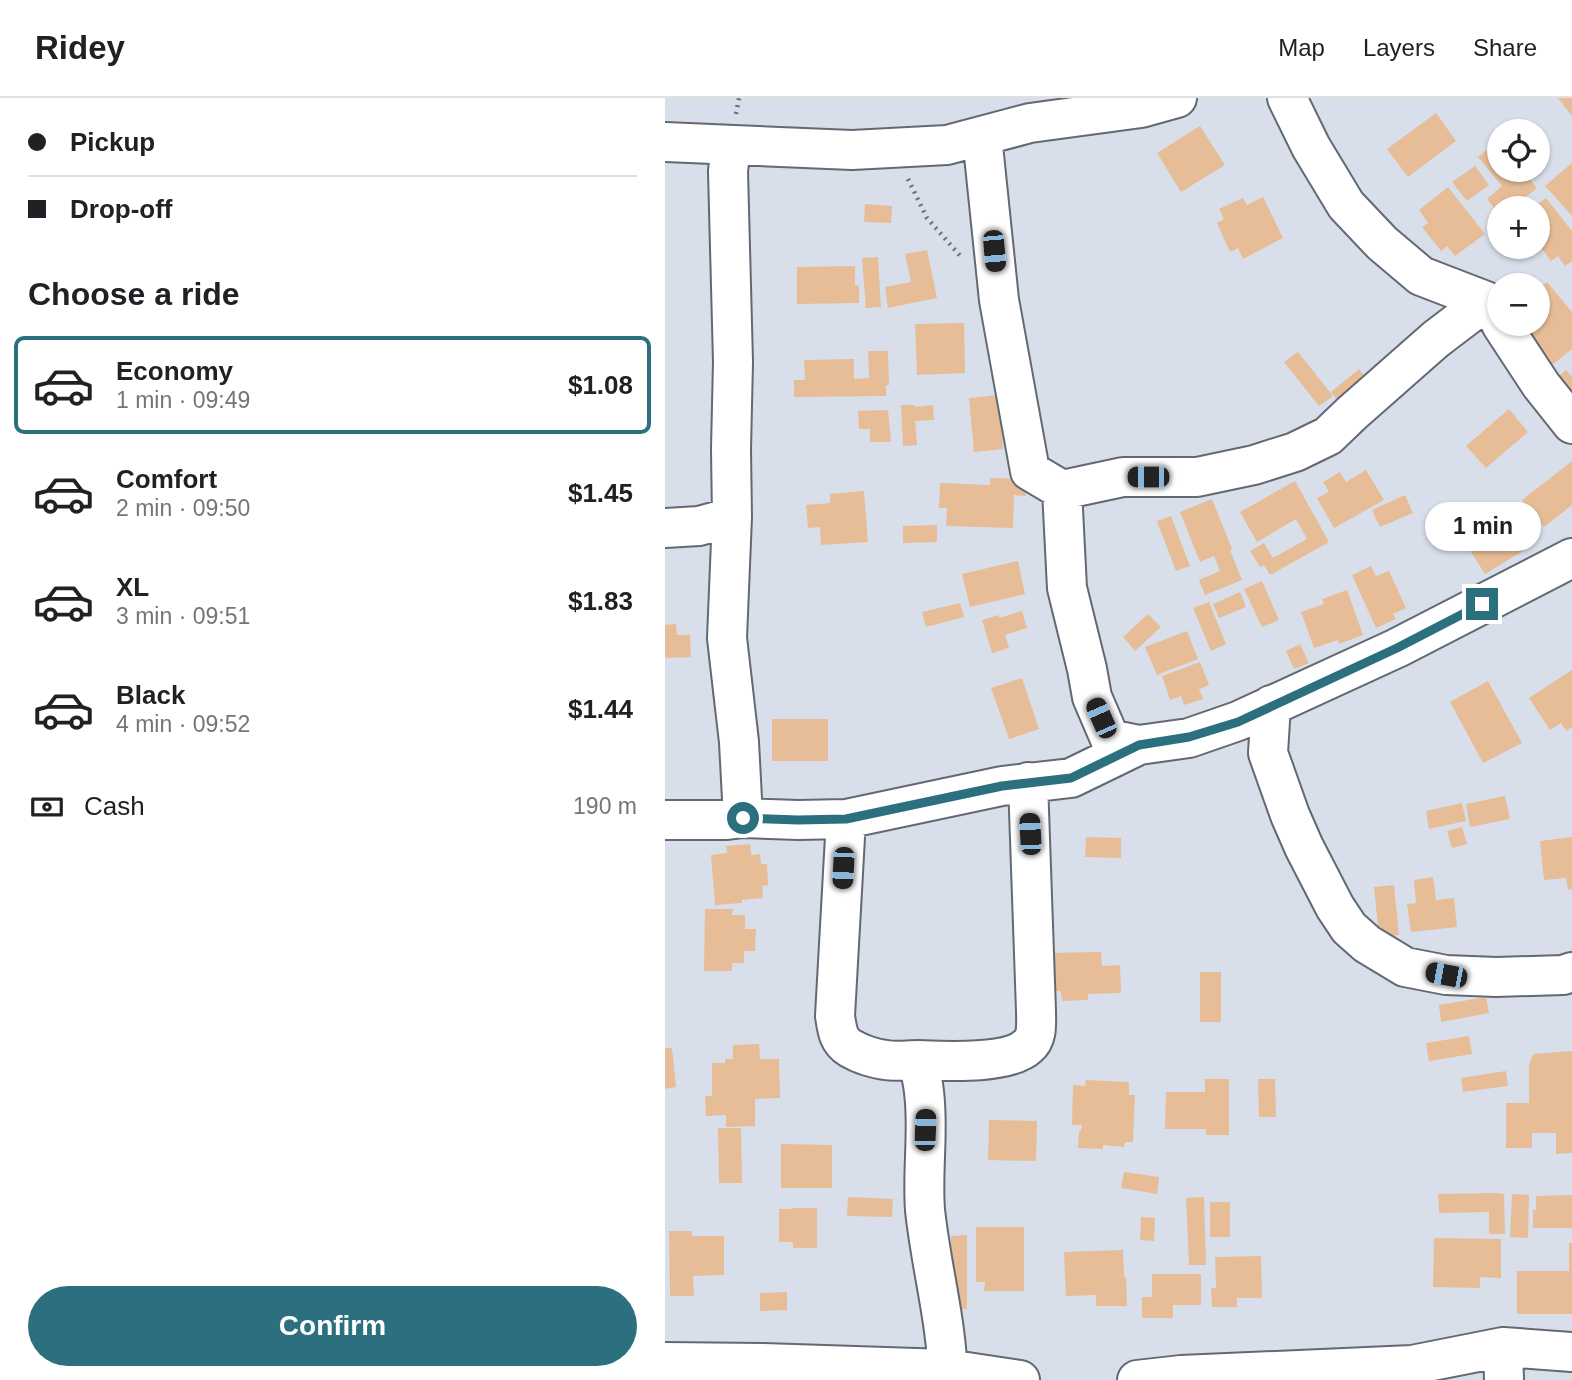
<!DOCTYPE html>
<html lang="en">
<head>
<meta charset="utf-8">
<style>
	:root { --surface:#fff; --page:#f2f2f2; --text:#202124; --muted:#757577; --line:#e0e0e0; --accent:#2c7080 }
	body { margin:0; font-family:Helvetica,sans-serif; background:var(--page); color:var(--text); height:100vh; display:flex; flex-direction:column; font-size:26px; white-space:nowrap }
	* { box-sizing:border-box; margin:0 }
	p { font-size:23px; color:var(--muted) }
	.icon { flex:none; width:38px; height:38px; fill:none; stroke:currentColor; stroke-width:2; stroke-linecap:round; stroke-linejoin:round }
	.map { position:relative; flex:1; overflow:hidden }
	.drawer { display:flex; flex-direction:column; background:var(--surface); width:665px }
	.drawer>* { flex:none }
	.top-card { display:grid; align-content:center; height:154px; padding:0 28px; background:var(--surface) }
	.fabs { position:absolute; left:822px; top:21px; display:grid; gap:14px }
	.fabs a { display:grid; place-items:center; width:63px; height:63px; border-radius:50%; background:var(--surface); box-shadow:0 2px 5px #0004; font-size:35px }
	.end { position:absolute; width:32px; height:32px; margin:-16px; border:9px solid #2c7080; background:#fff; box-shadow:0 0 0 4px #fff }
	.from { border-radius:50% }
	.bubble { position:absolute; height:49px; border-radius:24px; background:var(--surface); box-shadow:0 2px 5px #0004; font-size:23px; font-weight:700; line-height:49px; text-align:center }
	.car { position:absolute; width:21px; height:42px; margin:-21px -10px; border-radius:9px; box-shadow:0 0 5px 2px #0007; background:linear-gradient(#222 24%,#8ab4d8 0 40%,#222 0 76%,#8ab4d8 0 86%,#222 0) }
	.top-card b { display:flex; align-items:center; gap:24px; height:66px; font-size:26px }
	.top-card b+b { border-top:2px solid var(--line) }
	.top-card i { width:18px; height:18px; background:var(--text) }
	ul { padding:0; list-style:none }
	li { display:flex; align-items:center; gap:21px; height:98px; margin:0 14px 10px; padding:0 14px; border:4px solid transparent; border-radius:10px }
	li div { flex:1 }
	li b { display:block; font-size:26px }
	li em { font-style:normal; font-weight:700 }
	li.current { border-color:var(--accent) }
	li>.icon { width:63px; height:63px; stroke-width:1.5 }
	h2 { padding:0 28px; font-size:32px; line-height:84px }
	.pay { display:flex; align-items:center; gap:18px; height:77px; padding:0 28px; font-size:26px }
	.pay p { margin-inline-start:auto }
	.action { display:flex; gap:14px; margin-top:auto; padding:14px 28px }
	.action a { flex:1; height:80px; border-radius:42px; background:var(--accent); color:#fff; font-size:28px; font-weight:700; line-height:80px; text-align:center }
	header { display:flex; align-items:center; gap:42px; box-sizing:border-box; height:98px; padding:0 35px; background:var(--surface); border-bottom:2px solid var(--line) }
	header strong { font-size:33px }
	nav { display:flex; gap:38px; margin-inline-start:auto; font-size:24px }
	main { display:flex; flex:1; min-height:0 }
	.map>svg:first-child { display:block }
	.building { fill:#e6bd96 }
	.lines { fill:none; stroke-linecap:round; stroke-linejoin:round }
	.minor-casing { stroke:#626972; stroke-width:42 }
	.path { stroke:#6d7178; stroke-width:4.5; stroke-dasharray:2 5; stroke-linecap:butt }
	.minor { stroke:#fff; stroke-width:38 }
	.route { stroke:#2c7080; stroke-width:9 }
</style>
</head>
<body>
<header>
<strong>Ridey</strong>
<nav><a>Map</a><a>Layers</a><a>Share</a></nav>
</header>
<main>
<section class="drawer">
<div class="top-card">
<b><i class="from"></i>Pickup</b>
<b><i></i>Drop-off</b>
</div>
<h2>Choose a ride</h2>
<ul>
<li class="current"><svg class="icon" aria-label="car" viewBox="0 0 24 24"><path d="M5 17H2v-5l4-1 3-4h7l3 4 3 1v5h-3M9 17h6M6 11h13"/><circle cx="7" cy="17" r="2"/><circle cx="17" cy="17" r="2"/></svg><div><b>Economy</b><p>1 min · 09:49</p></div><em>$1.08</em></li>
<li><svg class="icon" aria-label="car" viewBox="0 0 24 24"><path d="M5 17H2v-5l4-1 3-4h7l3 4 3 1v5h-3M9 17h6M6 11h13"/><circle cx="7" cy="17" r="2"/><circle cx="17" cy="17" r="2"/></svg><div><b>Comfort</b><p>2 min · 09:50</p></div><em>$1.45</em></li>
<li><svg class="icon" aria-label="car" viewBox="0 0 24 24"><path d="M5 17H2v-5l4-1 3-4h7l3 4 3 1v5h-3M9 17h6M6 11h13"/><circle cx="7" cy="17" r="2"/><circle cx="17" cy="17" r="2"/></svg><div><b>XL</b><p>3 min · 09:51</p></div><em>$1.83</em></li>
<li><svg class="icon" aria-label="car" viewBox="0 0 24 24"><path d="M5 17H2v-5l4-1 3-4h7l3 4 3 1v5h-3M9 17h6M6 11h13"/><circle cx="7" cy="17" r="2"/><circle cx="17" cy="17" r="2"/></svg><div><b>Black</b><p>4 min · 09:52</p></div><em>$1.44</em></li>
</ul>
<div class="pay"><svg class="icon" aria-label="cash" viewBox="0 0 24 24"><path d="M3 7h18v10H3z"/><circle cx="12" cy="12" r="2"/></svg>Cash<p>190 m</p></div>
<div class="action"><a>Confirm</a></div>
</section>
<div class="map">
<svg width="907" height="1282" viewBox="0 0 907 1282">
	<rect width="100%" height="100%" fill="#d8dfea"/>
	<path class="building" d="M 893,0 L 907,0 L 907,18 Z
		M 771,15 L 791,43 L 743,79 L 722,51 Z
		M 535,28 L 560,67 L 516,94 L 492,55 Z
		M 829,46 L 835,53 L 835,72 L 850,72 L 853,75 L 857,72 L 872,90 L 847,110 L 835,110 L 835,117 L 822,101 L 837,88 L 813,59 Z
		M 907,65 L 907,118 L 880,88 Z
		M 810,68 L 824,87 L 802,103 L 787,84 Z
		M 783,89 L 820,136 L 790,158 L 782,148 L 776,153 L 757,129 L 763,125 L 754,112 Z
		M 598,99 L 618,140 L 578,161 L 573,150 L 565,154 L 552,125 L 559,121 L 554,111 L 578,100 L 582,107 Z
		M 881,100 L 907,133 L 907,163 L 900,168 L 893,158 L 886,163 L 873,146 L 873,110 L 867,110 Z
		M 200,106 L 227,108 L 226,125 L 199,124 Z
		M 262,152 L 272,200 L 223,210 L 220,189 L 246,184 L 240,156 Z
		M 213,159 L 216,209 L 201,210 L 197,160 Z
		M 190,168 L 190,188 L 194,187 L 194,205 L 132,206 L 132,169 Z
		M 882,184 L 907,214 L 907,251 L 887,267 L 885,264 L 874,272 L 856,226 L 873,226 L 873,191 Z
		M 299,225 L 300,275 L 252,277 L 250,226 Z
		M 203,253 L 223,253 L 224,287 L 221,287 L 221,298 L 129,299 L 129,282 L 140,282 L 139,262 L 189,261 L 189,281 L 204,280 Z
		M 633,254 L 668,298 L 654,308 L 619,264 Z
		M 694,271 L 706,286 L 678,309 L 666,294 Z
		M 901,272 L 907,279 L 907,320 L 880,290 Z
		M 334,297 L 344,335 L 337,335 L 338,351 L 309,354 L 304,300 Z
		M 236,307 L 250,307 L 250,309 L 268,307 L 269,322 L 250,323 L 252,347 L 238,348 Z
		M 844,311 L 863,334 L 821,370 L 801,348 Z
		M 223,312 L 226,344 L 205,344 L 205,331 L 194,331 L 193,313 Z
		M 907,363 L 907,407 L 879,429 L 857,402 Z
		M 701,372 L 719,402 L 669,430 L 652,400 L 664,394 L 658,384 L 675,374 L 681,384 Z
		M 325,380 L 361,381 L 361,398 L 349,397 L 348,430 L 281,428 L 282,410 L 274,410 L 275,385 L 325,387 Z
		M 630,383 L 664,444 L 605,477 L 599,467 L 595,469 L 585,453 L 599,445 L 608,460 L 642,441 L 631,421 L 592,444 L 575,414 Z
		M 199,393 L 203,444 L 156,447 L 155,429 L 143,430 L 141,407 L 165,405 L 165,396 Z
		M 740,397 L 748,415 L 715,429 L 707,412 Z
		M 547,401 L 567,451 L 565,452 L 577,482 L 540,497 L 534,482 L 555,473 L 549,458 L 535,464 L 515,414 Z
		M 841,407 L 866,448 L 820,476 L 794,435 Z
		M 506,418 L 525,468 L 511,473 L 492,423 Z
		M 272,427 L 272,444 L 238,445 L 238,428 Z
		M 353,463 L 360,496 L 305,509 L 297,476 Z
		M 706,468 L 711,478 L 724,473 L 741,510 L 728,516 L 731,521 L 711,530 L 687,477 Z
		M 597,483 L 614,522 L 597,529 L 579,491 Z
		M 682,492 L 698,537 L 674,546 L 673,542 L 649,550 L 636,514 L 659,506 L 657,501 Z
		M 575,494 L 581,509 L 554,520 L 548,506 Z
		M 544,504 L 561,546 L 546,553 L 528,510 Z
		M 295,505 L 299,519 L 261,529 L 257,514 Z
		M 357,513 L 362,530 L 340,537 L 344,550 L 327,555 L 317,522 L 334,517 L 334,520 Z
		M 483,516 L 496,529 L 470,553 L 458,539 Z
		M 11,526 L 12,537 L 25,537 L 26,559 L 0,560 L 0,527 Z
		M 522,533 L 533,561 L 492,577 L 480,549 Z
		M 635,546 L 644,565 L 629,571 L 621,553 Z
		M 535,564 L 544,587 L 534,591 L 538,601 L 519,607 L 516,598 L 505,602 L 497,578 Z
		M 907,572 L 907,629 L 901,633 L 896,625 L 885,632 L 864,600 Z
		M 357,580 L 374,631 L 344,641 L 326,590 Z
		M 823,583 L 857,645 L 818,665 L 785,604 Z
		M 107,621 L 163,621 L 163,663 L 107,663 Z
		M 840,698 L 845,721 L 805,729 L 801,706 Z
		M 797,705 L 801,723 L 764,731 L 761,713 Z
		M 797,729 L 802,746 L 787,750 L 782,733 Z
		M 421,739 L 456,740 L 456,760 L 420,759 Z
		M 907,739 L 907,791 L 903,792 L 901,780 L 879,782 L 875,743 Z
		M 85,746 L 86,757 L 95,756 L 96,766 L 102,766 L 103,787 L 97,788 L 98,800 L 77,802 L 77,805 L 50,807 L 46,757 L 62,755 L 61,748 Z
		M 768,779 L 771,802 L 789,800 L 792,829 L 746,834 L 742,806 L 751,805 L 749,782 Z
		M 729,787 L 734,837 L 714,839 L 709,789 Z
		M 40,811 L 68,811 L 67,817 L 80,817 L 80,831 L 91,831 L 90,853 L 79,853 L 79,865 L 67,865 L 67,873 L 39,873 Z
		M 436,854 L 437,868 L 455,867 L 456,895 L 423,896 L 423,902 L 397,903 L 396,893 L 383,893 L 382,855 Z
		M 535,874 L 556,874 L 556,924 L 535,924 Z
		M 821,899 L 824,915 L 776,924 L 774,907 Z
		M 804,938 L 807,956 L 764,963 L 761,945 Z
		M 94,946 L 95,961 L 114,961 L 115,1000 L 90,1001 L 90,1028 L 61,1029 L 61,1017 L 41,1018 L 40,998 L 47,998 L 47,965 L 60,965 L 60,961 L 68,961 L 68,947 Z
		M 0,950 L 7,950 L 11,989 L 0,991 Z
		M 907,953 L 907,1055 L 891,1056 L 891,1035 L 867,1035 L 867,1050 L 841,1050 L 841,1005 L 864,1005 L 864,968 L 868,956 Z
		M 841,973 L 843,988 L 798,994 L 796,980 Z
		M 540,981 L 564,981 L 564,1037 L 541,1037 L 541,1031 L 500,1031 L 501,994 L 540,994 Z
		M 593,981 L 610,981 L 611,1019 L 594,1019 Z
		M 421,982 L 464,984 L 464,997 L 470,997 L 468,1044 L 460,1044 L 459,1049 L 438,1047 L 438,1051 L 413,1050 L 414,1033 L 416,1033 L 417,1027 L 407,1027 L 408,987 L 420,988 Z
		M 324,1022 L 372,1023 L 371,1063 L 323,1062 Z
		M 53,1030 L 76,1030 L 77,1085 L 54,1085 Z
		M 116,1046 L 167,1047 L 167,1090 L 116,1090 Z
		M 459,1074 L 494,1079 L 492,1096 L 456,1090 Z
		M 829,1095 L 839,1096 L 840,1136 L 824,1136 L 824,1114 L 774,1115 L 773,1096 Z
		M 847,1096 L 864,1097 L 863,1140 L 845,1139 Z
		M 907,1097 L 907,1130 L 868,1130 L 868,1112 L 871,1112 L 871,1098 Z
		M 183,1099 L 228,1101 L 227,1119 L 182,1118 Z
		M 539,1099 L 541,1167 L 524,1167 L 521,1100 Z
		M 545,1104 L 565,1104 L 565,1139 L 545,1139 Z
		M 127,1110 L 152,1110 L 152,1150 L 128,1150 L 128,1144 L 114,1144 L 114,1111 L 127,1111 Z
		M 476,1119 L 490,1120 L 489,1143 L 475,1142 Z
		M 311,1129 L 359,1129 L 359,1193 L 319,1193 L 320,1184 L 311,1184 Z
		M 4,1133 L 27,1133 L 27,1138 L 59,1138 L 59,1177 L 28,1178 L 29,1198 L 5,1198 Z
		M 302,1137 L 302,1211 L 285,1212 L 286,1138 Z
		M 769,1140 L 836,1141 L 836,1180 L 815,1179 L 815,1190 L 768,1189 Z
		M 904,1145 L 907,1145 L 907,1216 L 852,1216 L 852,1173 L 904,1173 Z
		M 458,1152 L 459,1179 L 461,1179 L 462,1208 L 431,1208 L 431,1197 L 401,1198 L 399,1154 Z
		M 596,1158 L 597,1200 L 572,1200 L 572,1209 L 547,1209 L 546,1190 L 551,1190 L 550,1159 Z
		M 487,1176 L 536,1176 L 536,1207 L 508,1207 L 508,1220 L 477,1220 L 477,1199 L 487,1199 Z
		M 122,1194 L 122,1212 L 95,1213 L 95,1195 Z"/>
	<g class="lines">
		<defs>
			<path id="minor" d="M 622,0 L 646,49 L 681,107 L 717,145 L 756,178 L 821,203 L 832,219
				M 317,38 L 334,202 L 365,373 L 397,392 L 402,490 L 422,571 L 427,599 L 445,641 L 474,647
				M 0,44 L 187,52 L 282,47 L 365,25 L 476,10 L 512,0
				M 66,47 L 63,73 L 68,264 L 66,351 L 67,419 L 62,540 L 74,644 L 78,720
				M 836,226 L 876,287 L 907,326
				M 397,392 L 458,379 L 532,379 L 589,367 L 630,354 L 663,338 L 687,315 L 771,241 L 821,203
				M 0,430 L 34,428 L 67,419
				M 606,607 L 603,655 L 625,717 L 639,749 L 670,809 L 684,830 L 702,846 L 740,869 L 781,877 L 831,879 L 898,877 L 907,874
				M 181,721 L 170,918 C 172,931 173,943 185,950 C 195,956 210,961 221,962 C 231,964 243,962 253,962 C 280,963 343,967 363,948 C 373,940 371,925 371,913 L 363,684
				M 0,722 L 62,722 L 78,720 L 133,722 L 181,721 L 337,688 L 406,680 L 474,647 L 524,640 L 573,623 L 732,550 L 907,460
				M 253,962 C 255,973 258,983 259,994 C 264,1033 257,1072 260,1112 C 266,1169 282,1224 283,1282
				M 838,1249 L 839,1282
				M 0,1264 L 98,1265 L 282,1271 L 355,1282
				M 472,1282 L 516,1277 L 747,1267 L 838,1249 L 907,1254"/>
		</defs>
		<use href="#minor" class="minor-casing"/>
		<path class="path" d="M 71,16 L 74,0
			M 243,81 L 262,120 L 297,160"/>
		<use href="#minor" class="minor"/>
	</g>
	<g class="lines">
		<path class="route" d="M 78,720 L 133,722 L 181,721 L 337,688 L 406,680 L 474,647 L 524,639 L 573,624 L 732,550 L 817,506"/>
	</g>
</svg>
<div class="fabs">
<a><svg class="icon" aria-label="locate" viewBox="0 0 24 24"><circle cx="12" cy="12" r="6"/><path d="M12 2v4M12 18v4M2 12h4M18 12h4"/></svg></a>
<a>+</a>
<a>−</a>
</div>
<i class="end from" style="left:78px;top:720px"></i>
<i class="end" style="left:817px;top:506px"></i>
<div class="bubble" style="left:760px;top:404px;width:116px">1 min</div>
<i class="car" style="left:329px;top:153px;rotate:175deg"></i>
<i class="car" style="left:483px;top:379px;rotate:270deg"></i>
<i class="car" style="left:436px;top:620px;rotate:336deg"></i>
<i class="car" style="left:365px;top:736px;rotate:357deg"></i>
<i class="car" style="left:178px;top:770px;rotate:183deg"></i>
<i class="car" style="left:781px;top:877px;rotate:281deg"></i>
<i class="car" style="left:260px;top:1032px;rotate:2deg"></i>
</div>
</main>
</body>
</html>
